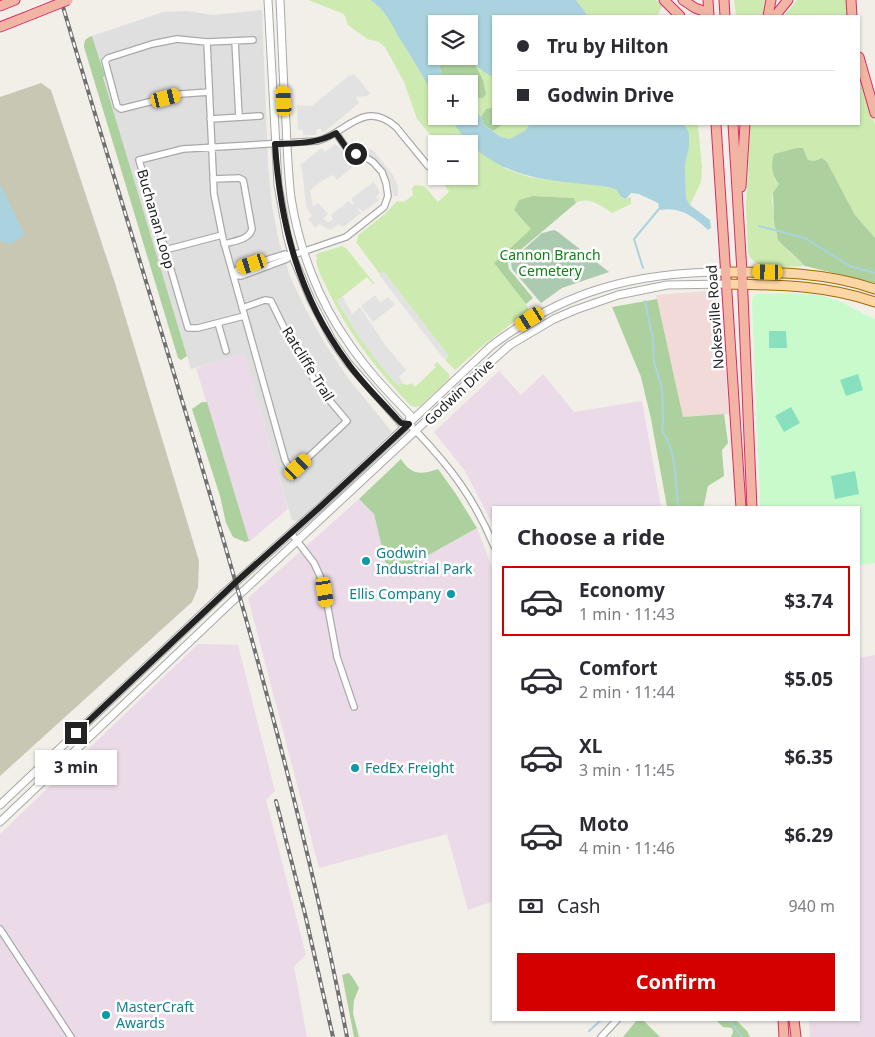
<!DOCTYPE html>
<html lang="en">
<head>
<meta charset="utf-8">
<style>
	:root { --surface:#fff; --page:#f7f7f7; --text:#2b2b33; --muted:#7c7c81; --line:#e1e1e2; --accent:#d40000 }
	body { margin:0; font-family:"Noto Sans",sans-serif; background:var(--page); color:var(--text); height:100vh; display:flex; flex-direction:column; font-size:19px; white-space:nowrap }
	* { box-sizing:border-box; margin:0 }
	p { font-size:16px; color:var(--muted) }
	.icon { flex:none; width:28px; height:28px; fill:none; stroke:currentColor; stroke-width:2; stroke-linecap:round; stroke-linejoin:round }
	.map { position:relative; flex:1; overflow:hidden }
	.details { position:absolute; left:492px; top:506px; width:368px; height:515px; display:flex; flex-direction:column; background:var(--surface); border-radius:0px; box-shadow:0 1px 4px #0004 }
	.details>* { flex:none }
	.banner { position:absolute; left:492px; top:15px; width:368px; height:110px; border-radius:0px; box-shadow:0 1px 4px #0004; display:grid; align-content:center; height:110px; padding:0 25px; background:var(--surface) }
	.fabs { position:absolute; left:428px; top:15px; display:grid; gap:10px }
	.fabs a { display:grid; place-items:center; width:50px; height:50px; border-radius:0px; background:var(--surface); box-shadow:0 1px 4px #0004; font-size:25px }
	.end { position:absolute; width:22px; height:22px; margin:-11px; border:6px solid #222; background:#fff; box-shadow:0 0 0 2px #fff }
	.from { border-radius:50% }
	.bubble { position:absolute; height:35px; border-radius:0px; background:var(--surface); box-shadow:0 1px 4px #0004; font-size:16px; font-weight:700; line-height:35px; text-align:center }
	.car { position:absolute; width:15px; height:30px; margin:-15px -8px; border-radius:6px; box-shadow:0 0 4px 1px #0007; background:linear-gradient(#f5c518 24%,#345 0 40%,#f5c518 0 76%,#345 0 86%,#f5c518 0) }
	.banner b { display:flex; align-items:center; gap:18px; height:48px; font-size:19px }
	.banner b+b { border-top:1px solid var(--line) }
	.banner i { width:12px; height:12px; background:var(--text) }
	ul { padding:0; list-style:none }
	li { display:flex; align-items:center; gap:15px; height:70px; margin:0 10px 8px; padding:0 15px; border:2px solid transparent; border-radius:0px }
	li div { flex:1 }
	li b { display:block; font-size:19px }
	li em { font-style:normal; font-weight:700 }
	li.active { border-color:var(--accent) }
	li>.icon { width:45px; height:45px; stroke-width:1.5 }
	h2 { padding:0 25px; font-size:22px; line-height:60px }
	.pay { display:flex; align-items:center; gap:12px; height:55px; padding:0 25px; font-size:19px }
	.pay p { margin-inline-start:auto }
	.button { display:flex; gap:10px; margin-top:auto; padding:10px 25px }
	.button a { flex:1; height:58px; border-radius:0px; background:var(--accent); color:#fff; font-size:20px; font-weight:700; line-height:58px; text-align:center }
	.map>svg:first-child { display:block }
	.residential { fill:#e0dfdf }
	.commercial { fill:#f2dad9 }
	.industrial { fill:#ebdbe8 }
	.construction { fill:#c7c7b4 }
	.grass { fill:#cdebb0 }
	.forest { fill:#add19e }
	.cemetery { fill:#aacbaf }
	.park { fill:#c8facc }
	.pitch { fill:#88e0be }
	.parking { fill:#e2e2e2 }
	.water { fill:#aad3df }
	.lines { fill:none; stroke-linecap:round; stroke-linejoin:round }
	.stream { stroke:#aad3df; stroke-width:2 }
	.minor-casing { stroke:#a9a9a9; stroke-width:8 }
	.tertiary-casing { stroke:#a9a9a9; stroke-width:9 }
	.primary-casing { stroke:#a06b00; stroke-width:11 }
	.trunk-casing { stroke:#dc2a67; stroke-width:11 }
	.minor { stroke:#fff; stroke-width:5.5 }
	.tertiary { stroke:#fff; stroke-width:7 }
	.primary { stroke:#fcd6a4; stroke-width:9 }
	.trunk { stroke:#f2b4a3; stroke-width:9 }
	.rail-casing { stroke:#707070; stroke-width:4 }
	.rail { stroke:#fff; stroke-width:2; stroke-dasharray:5.5; stroke-linecap:butt }
	.trunk-bridge-casing { stroke:#dc2a67; stroke-width:11; stroke-linecap:butt }
	.trunk-bridge { stroke:#f2b4a3; stroke-width:9 }
	.route { stroke:#222; stroke-width:6 }
	.culture-dot { fill:#0f9aa8; stroke:#fff; stroke-width:2 }
	.labels { text-anchor:middle; stroke-width:5; stroke-linejoin:round; paint-order:stroke }
	.street-label { font-size:14px; fill:#222; stroke:#fff }
	.park-label { font-size:14px; fill:#0c8416; stroke:#fff }
	.culture-label { font-size:14px; fill:#0d838f; stroke:#fff; text-anchor:start }
</style>
</head>
<body>
<div class="map">
<svg width="875" height="1037" viewBox="0 0 875 1037">
	<rect width="100%" height="100%" fill="#f2efe9"/>
	<path class="residential" d="M 262,10 L 268,164 L 272,206 L 279,242 L 290,276 L 305,308 L 325,344 L 348,378 L 392,432 L 298,521 L 292,520 L 286,501 L 244,354 L 191,369 L 122,141 L 103,76 L 105,75 L 92,36 L 163,12 L 186,11 L 213,15 Z"/>
	<path class="commercial" d="M 707,291 L 715,293 L 720,300 L 729,414 L 683,417 L 656,295 Z"/>
	<path class="industrial" d="M 244,354 L 288,509 L 249,542 L 196,368 Z
		M 499,371 L 521,395 L 543,374 L 574,412 L 642,401 L 661,507 L 494,508 L 494,527 L 465,471 L 434,432 Z
		M 359,499 L 374,514 L 389,577 L 477,528 L 494,573 L 494,901 L 468,910 L 447,834 L 319,868 L 248,598 Z
		M 198,644 L 238,645 L 275,791 L 266,800 L 306,955 L 294,966 L 307,1037 L 0,1037 L 0,834 Z
		M 875,655 L 875,1037 L 810,1037 L 809,1020 L 859,1020 L 859,658 Z"/>
	<path class="construction" d="M 41,83 L 51,90 L 115,283 L 199,561 L 198,588 L 192,602 L 0,776 L 0,97 Z"/>
	<path class="grass" d="M 308,0 L 370,0 L 379,6 L 391,20 L 397,33 L 436,99 L 436,116 L 448,116 L 506,169 L 529,177 L 608,187 L 617,190 L 622,198 L 626,199 L 631,197 L 631,204 L 612,213 C 601,206 589,196 576,203 L 574,198 L 533,196 L 514,210 L 532,229 L 494,263 L 526,304 L 529,310 L 480,348 L 455,370 L 445,360 L 448,355 L 384,272 L 380,274 L 379,273 L 356,242 L 357,242 L 358,235 L 385,214 L 397,201 L 404,202 L 413,195 L 412,188 L 415,185 L 424,186 L 438,202 L 449,192 L 439,176 L 469,176 L 469,144 L 438,144 L 417,119 L 404,82 L 385,47 L 379,42 L 367,39 L 348,25 L 344,14 Z
		M 576,0 L 656,0 L 663,5 L 657,16 L 588,16 Z
		M 734,0 L 766,0 L 762,16 L 736,16 Z
		M 797,0 L 848,0 L 849,16 L 784,16 Z
		M 472,59 L 486,73 L 494,77 L 494,107 L 486,109 L 481,117 L 469,105 L 469,98 L 476,99 L 483,80 Z
		M 859,72 L 875,124 L 875,238 L 855,215 L 827,162 L 822,158 L 814,161 L 808,160 L 806,155 L 774,178 L 779,184 L 773,193 L 772,201 L 776,234 L 788,251 L 805,266 C 789,266 754,272 748,253 L 746,208 L 750,124 L 859,124 Z
		M 503,124 L 530,124 C 528,131 517,136 510,139 L 501,137 L 493,131 Z
		M 684,124 L 698,125 L 702,167 L 701,182 L 690,205 L 686,198 L 685,165 L 689,147 Z
		M 342,246 L 346,248 L 374,283 L 374,285 L 367,277 L 337,301 C 355,331 374,359 398,385 L 401,383 L 407,385 L 412,383 L 415,387 L 436,367 L 434,365 L 437,362 L 449,374 L 449,379 L 420,406 L 414,407 L 410,405 C 376,369 347,332 326,286 C 322,278 315,266 317,257 L 315,256 L 319,253 Z"/>
	<path class="forest" d="M 92,36 L 105,76 L 103,77 L 187,356 L 181,360 L 178,358 L 84,47 C 84,40 86,38 92,36 Z
		M 469,52 L 483,80 L 486,94 L 483,98 L 469,98 L 469,84 L 446,84 C 442,75 436,65 442,56 L 469,56 Z
		M 494,107 L 494,124 L 503,124 L 493,131 L 484,125 L 481,117 L 486,109 Z
		M 797,148 L 803,148 L 808,160 L 814,161 L 822,158 L 827,162 L 855,215 L 875,238 L 875,283 L 805,266 L 788,250 L 778,240 L 774,222 L 773,193 L 779,184 C 771,174 771,166 774,154 Z
		M 533,196 L 574,198 L 576,203 L 511,258 L 508,263 L 509,269 L 533,298 L 526,304 L 494,263 L 531,229 L 514,210 L 519,200 Z
		M 657,299 L 683,417 L 724,414 L 728,443 L 722,450 L 724,476 L 708,486 L 704,505 L 702,507 L 667,507 L 651,419 L 641,377 L 612,307 Z
		M 202,402 L 207,402 L 249,541 L 245,542 L 233,537 L 226,523 L 220,496 L 192,409 Z
		M 401,459 C 411,475 421,475 438,469 L 456,494 L 477,528 L 389,577 L 374,514 L 359,499 Z
		M 349,973 L 353,978 L 359,988 L 354,1000 L 353,1013 L 359,1037 L 354,1037 L 342,975 Z
		M 637,1020 L 643,1020 L 660,1037 L 623,1037 Z
		M 716,1020 L 736,1020 L 747,1031 L 750,1037 L 731,1037 L 733,1032 L 732,1028 L 723,1027 Z"/>
	<path class="cemetery" d="M 554,230 L 558,232 L 609,272 L 562,288 L 541,303 L 512,269 L 511,263 L 513,259 L 542,233 Z"/>
	<path class="park" d="M 757,294 C 782,294 812,291 836,300 C 850,305 861,314 875,319 L 875,563 L 859,565 L 859,508 L 760,507 L 752,301 L 753,297 Z"/>
	<path class="pitch" d="M 769,331 L 786,331 L 787,348 L 769,348 Z
		M 858,374 L 863,390 L 846,396 L 840,380 Z
		M 791,407 L 800,423 L 784,432 L 775,416 Z
		M 855,471 L 859,494 L 835,499 L 831,476 Z"/>
	<path class="parking" d="M 354,74 L 370,93 L 367,96 L 357,97 L 356,99 L 359,103 L 323,133 L 320,128 L 316,130 L 316,135 L 303,135 L 303,130 L 298,130 L 297,105 L 312,106 L 350,75 L 351,76 Z
		M 353,140 L 357,145 L 373,150 L 393,175 L 398,187 L 398,196 L 393,196 L 392,188 L 389,178 L 369,154 L 355,150 L 349,143 Z
		M 335,144 L 357,163 L 337,180 L 333,175 L 323,180 L 310,190 L 313,206 L 318,203 L 328,214 L 323,219 L 328,222 L 332,221 L 333,219 L 331,215 L 349,201 L 352,205 L 354,203 L 351,199 L 373,182 L 377,186 L 380,193 L 376,196 L 379,200 L 363,212 L 359,208 L 358,210 L 361,213 L 343,227 L 339,224 L 330,230 L 319,224 L 315,228 L 308,219 L 312,216 L 306,206 L 302,169 L 300,165 L 322,148 L 325,152 Z
		M 384,272 L 448,355 L 444,359 L 379,275 Z
		M 375,295 L 380,303 L 388,297 L 395,305 L 373,322 L 361,306 Z
		M 343,297 L 352,314 L 360,307 L 385,345 L 406,370 L 399,377 L 402,382 L 398,386 L 374,357 L 357,334 L 337,301 Z"/>
	<path class="water" d="M 370,0 L 576,0 L 588,16 L 494,16 L 494,77 C 466,65 469,49 469,24 L 436,24 L 436,56 L 442,56 C 436,65 442,75 446,84 L 436,84 L 436,99 C 424,79 413,59 400,39 C 390,22 387,11 370,0 Z
		M 469,105 L 481,117 L 484,125 L 501,137 L 510,139 L 526,130 L 530,124 L 684,124 L 689,133 L 689,147 L 685,165 L 686,198 L 690,205 L 710,220 L 711,228 L 708,230 C 696,218 679,206 662,210 L 659,209 L 658,203 L 639,194 L 631,193 L 626,199 L 621,197 L 617,190 L 608,187 C 552,179 511,183 467,141 C 460,133 455,124 448,116 L 469,116 Z
		M 0,184 L 24,234 L 21,238 L 10,244 L 2,242 L 0,239 Z"/>
	<g class="lines">
		<path class="stream" d="M 759,226 L 805,238 L 850,266 L 875,273
			M 643,268 L 634,239 L 659,209
			M 645,301 L 653,340 L 654,362 L 662,388 L 663,420 L 662,431 C 676,447 676,486 678,508
			M 729,1020 L 742,1037
			M 589,1031 L 601,1020"/>
		<defs>
			<path id="minor" d="M 235,41 L 239,117
				M 207,42 L 214,194 L 223,239 L 250,335 L 285,460 L 290,469 L 298,467 L 347,421 L 320,389 L 292,344 L 271,301 L 265,300 L 242,308
				M 209,92 L 181,94 L 121,109 L 117,106 L 105,61 L 108,58 L 152,44 L 177,39 L 207,42 L 253,40
				M 210,119 L 260,116
				M 213,179 L 239,178 L 243,180 L 244,184 L 252,229 C 249,240 234,241 224,244
				M 165,250 L 222,235
				M 290,256 L 285,254 L 238,269 L 233,275 L 241,276 L 287,259 L 290,256 L 346,237 L 384,207 L 388,196 L 386,183 L 382,172 L 373,162 L 365,157 L 347,149 L 336,133
				M 244,316 L 198,328 L 188,328 L 139,160 L 183,149 L 317,141 C 346,134 364,98 396,127 L 428,166
				M 218,323 L 226,351
				M 416,431 C 451,468 474,498 494,546
				M 291,533 L 314,563 L 320,576 L 325,592 L 337,657 L 354,707
				M 0,929 L 71,1037
				M 601,1037 L 617,1020"/>
			<path id="tertiary" d="M 268,0 L 278,185 L 287,235 L 293,257 L 311,300 L 332,340 L 348,363 L 401,423 L 409,424 L 411,426
				M 280,0 C 282,41 283,81 286,122 C 287,147 288,173 291,198 C 299,248 318,300 348,342 C 366,369 387,391 410,415 L 409,424
				M 0,805 L 226,591 L 320,507 L 491,346 C 564,291 635,272 725,272
				M 0,822 L 239,595 L 469,381 L 510,345 L 554,319 L 575,310 L 618,295 L 667,285 L 726,284"/>
			<path id="primary" d="M 725,272 C 776,272 826,272 875,289
				M 726,284 C 779,285 825,285 875,302"/>
			<path id="trunk" d="M 664,0 L 680,16
				M 683,0 L 695,8 L 709,13
				M 708,0 L 709,16
				M 724,0 L 725,16
				M 851,0 L 852,16
				M 0,6 L 15,0
				M 768,16 L 771,0
				M 775,16 L 788,0
				M 0,27 L 33,14
				M 859,57 L 875,113
				M 716,124 L 741,508
				M 733,124 L 742,272 L 752,508
				M 741,187 L 745,124
				M 783,1020 L 784,1037
				M 794,1020 L 796,1037"/>
		</defs>
		<use href="#minor" class="minor-casing"/>
		<use href="#tertiary" class="tertiary-casing"/>
		<use href="#primary" class="primary-casing"/>
		<use href="#trunk" class="trunk-casing"/>
		<use href="#minor" class="minor"/>
		<use href="#tertiary" class="tertiary"/>
		<use href="#primary" class="primary"/>
		<use href="#trunk" class="trunk"/>
		<defs>
			<path id="rail" d="M 61,0 C 162,344 279,685 347,1037
				M 276,801 L 305,914 L 333,1037"/>
		</defs>
		<use href="#rail" class="rail-casing"/>
		<use href="#rail" class="rail"/>
		<defs>
			<path id="trunk-bridge" d="M 33,14 L 68,0"/>
		</defs>
		<use href="#trunk-bridge" class="trunk-bridge-casing"/>
		<use href="#trunk-bridge" class="trunk-bridge"/>
	</g>
	<g class="lines">
		<path class="route" d="M 76,733 L 236,582 L 320,507 L 409,424 L 401,423 L 397,419 C 380,400 361,382 347,362 C 299,297 280,224 275,144 C 297,143 317,144 336,133 L 347,149 L 356,154"/>
	</g>
	<g class="culture-dot">
		<circle cx="366" cy="561" r="5"/>
		<circle cx="451" cy="594" r="5"/>
		<circle cx="355" cy="768" r="5"/>
		<circle cx="106" cy="1015" r="5"/>
	</g>
	<g class="labels">
		<g class="street-label">
			<text transform="translate(156 219) rotate(74)" y="5">Buchanan Loop</text>
			<text transform="translate(715 317) rotate(-94)" y="5">Nokesville Road</text>
			<text transform="translate(308 364) rotate(58)" y="5">Ratcliffe Trail</text>
			<text transform="translate(459 392) rotate(-43)" y="5">Godwin Drive</text>
		</g>
		<g class="park-label">
			<text x="550" y="260">Cannon Branch<tspan x="550" dy="16">Cemetery</tspan></text>
		</g>
		<g class="culture-label">
			<text x="376" y="558">Godwin<tspan x="376" dy="16">Industrial Park</tspan></text>
			<text x="441" y="599" text-anchor="end">Ellis Company</text>
			<text x="365" y="773">FedEx Freight</text>
			<text x="116" y="1012">MasterCraft<tspan x="116" dy="16">Awards</tspan></text>
		</g>
	</g>
</svg>
<div class="fabs">
<a><svg class="icon" aria-label="layers" viewBox="0 0 24 24"><path d="M12 4l9 5-9 5-9-5zM3 14l9 5 9-5"/></svg></a>
<a>+</a>
<a>−</a>
</div>
<i class="end from" style="left:356px;top:154px"></i>
<i class="end" style="left:76px;top:733px"></i>
<div class="bubble" style="left:35px;top:750px;width:82px">3 min</div>
<i class="car" style="left:166px;top:98px;rotate:76deg"></i>
<i class="car" style="left:284px;top:101px;rotate:357deg"></i>
<i class="car" style="left:252px;top:264px;rotate:252deg"></i>
<i class="car" style="left:768px;top:272px;rotate:271deg"></i>
<i class="car" style="left:530px;top:319px;rotate:237deg"></i>
<i class="car" style="left:298px;top:467px;rotate:47deg"></i>
<i class="car" style="left:325px;top:592px;rotate:171deg"></i>
<div class="banner">
<b><i class="from"></i>Tru by Hilton</b>
<b><i></i>Godwin Drive</b>
</div>
<section class="details">
<h2>Choose a ride</h2>
<ul>
<li class="active"><svg class="icon" aria-label="car" viewBox="0 0 24 24"><path d="M5 17H2v-5l4-1 3-4h7l3 4 3 1v5h-3M9 17h6M6 11h13"/><circle cx="7" cy="17" r="2"/><circle cx="17" cy="17" r="2"/></svg><div><b>Economy</b><p>1 min · 11:43</p></div><em>$3.74</em></li>
<li><svg class="icon" aria-label="car" viewBox="0 0 24 24"><path d="M5 17H2v-5l4-1 3-4h7l3 4 3 1v5h-3M9 17h6M6 11h13"/><circle cx="7" cy="17" r="2"/><circle cx="17" cy="17" r="2"/></svg><div><b>Comfort</b><p>2 min · 11:44</p></div><em>$5.05</em></li>
<li><svg class="icon" aria-label="car" viewBox="0 0 24 24"><path d="M5 17H2v-5l4-1 3-4h7l3 4 3 1v5h-3M9 17h6M6 11h13"/><circle cx="7" cy="17" r="2"/><circle cx="17" cy="17" r="2"/></svg><div><b>XL</b><p>3 min · 11:45</p></div><em>$6.35</em></li>
<li><svg class="icon" aria-label="car" viewBox="0 0 24 24"><path d="M5 17H2v-5l4-1 3-4h7l3 4 3 1v5h-3M9 17h6M6 11h13"/><circle cx="7" cy="17" r="2"/><circle cx="17" cy="17" r="2"/></svg><div><b>Moto</b><p>4 min · 11:46</p></div><em>$6.29</em></li>
</ul>
<div class="pay"><svg class="icon" aria-label="cash" viewBox="0 0 24 24"><path d="M3 7h18v10H3z"/><circle cx="12" cy="12" r="2"/></svg>Cash<p>940 m</p></div>
<div class="button"><a>Confirm</a></div>
</section>
</div>
</body>
</html>
